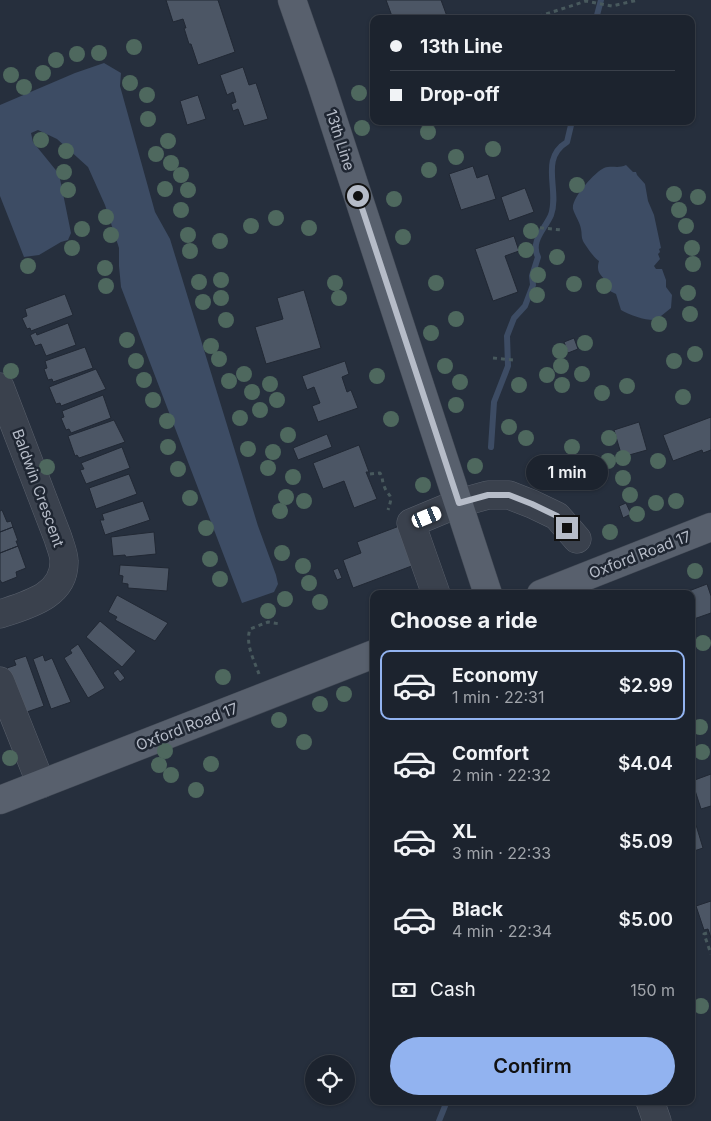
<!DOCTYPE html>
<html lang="en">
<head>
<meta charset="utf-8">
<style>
	:root { --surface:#1c232e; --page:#252b36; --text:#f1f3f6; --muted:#a0a4aa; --line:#3a404a; --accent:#92b3f0 }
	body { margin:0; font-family:Inter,sans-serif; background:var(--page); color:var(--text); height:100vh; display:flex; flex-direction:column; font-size:19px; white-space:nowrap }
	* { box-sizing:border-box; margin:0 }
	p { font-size:16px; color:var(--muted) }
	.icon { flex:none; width:28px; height:28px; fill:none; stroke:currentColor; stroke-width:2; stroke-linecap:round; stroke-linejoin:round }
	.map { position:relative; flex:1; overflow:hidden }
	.sheet { position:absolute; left:370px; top:590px; width:325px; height:515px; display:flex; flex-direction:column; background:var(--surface); border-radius:10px; box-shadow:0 1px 4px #0004,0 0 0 1px var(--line) }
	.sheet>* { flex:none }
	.banner { position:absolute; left:370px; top:15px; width:325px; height:110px; border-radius:10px; box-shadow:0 1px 4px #0004,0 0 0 1px var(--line); display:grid; align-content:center; height:110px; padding:0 20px; background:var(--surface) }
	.fabs { position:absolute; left:305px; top:1055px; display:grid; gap:10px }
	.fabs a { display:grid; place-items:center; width:50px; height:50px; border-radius:50%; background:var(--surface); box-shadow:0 1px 4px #0004,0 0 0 1px var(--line); font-size:25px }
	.end { position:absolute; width:22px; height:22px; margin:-11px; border:6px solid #b6bcc8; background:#111; box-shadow:0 0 0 2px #111 }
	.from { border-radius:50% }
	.bubble { position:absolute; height:35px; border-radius:18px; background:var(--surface); box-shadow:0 1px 4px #0004,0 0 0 1px var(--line); font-size:16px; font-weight:600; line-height:35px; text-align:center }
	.car { position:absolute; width:15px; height:30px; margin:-15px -8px; border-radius:6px; box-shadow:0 0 4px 1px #0007; background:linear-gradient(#fff 24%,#345 0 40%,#fff 0 76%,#345 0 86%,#fff 0) }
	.banner b { display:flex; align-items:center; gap:18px; height:48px; font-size:19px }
	.banner b+b { border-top:1px solid var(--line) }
	.banner i { width:12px; height:12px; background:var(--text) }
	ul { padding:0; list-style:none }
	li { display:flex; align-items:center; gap:15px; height:70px; margin:0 10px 8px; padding:0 10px; border:2px solid transparent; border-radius:10px }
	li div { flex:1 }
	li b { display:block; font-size:19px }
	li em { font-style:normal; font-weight:600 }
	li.on { border-color:var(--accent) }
	li>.icon { width:45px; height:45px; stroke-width:1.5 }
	h2 { padding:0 20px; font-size:22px; line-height:60px }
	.pay { display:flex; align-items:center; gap:12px; height:55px; padding:0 20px; font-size:19px }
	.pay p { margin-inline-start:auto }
	.button { display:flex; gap:10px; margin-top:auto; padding:10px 20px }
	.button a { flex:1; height:58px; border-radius:30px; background:var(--accent); color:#111; font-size:20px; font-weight:600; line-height:58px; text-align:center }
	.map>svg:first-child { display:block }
	.water { fill:#3d4c64 }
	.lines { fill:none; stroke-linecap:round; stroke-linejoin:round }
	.stream { stroke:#3d4c64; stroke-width:6 }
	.building { fill:#4c5665; stroke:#212834 }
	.minor-casing { stroke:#585f6b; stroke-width:29 }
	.major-casing { stroke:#434a56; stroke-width:29 }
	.path { stroke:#48595d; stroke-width:3; stroke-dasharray:4 4; stroke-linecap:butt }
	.minor { stroke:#3a414d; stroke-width:28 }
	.major { stroke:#58606d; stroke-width:28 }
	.tree { fill:#4e685e }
	.route { stroke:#b6bcc8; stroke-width:6 }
	.labels { text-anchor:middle; stroke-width:5; stroke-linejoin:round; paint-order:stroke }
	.street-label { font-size:15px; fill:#b6bcc8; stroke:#1f2632 }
</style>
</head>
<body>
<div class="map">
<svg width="711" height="1121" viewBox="0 0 711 1121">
	<rect width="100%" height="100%" fill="#262f3d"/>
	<path class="water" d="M 104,63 L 121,73 L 120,86 L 155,212 L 170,239 L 258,526 L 276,575 L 278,584 L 274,592 L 242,603 L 121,287 L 119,266 L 119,248 L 105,205 L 88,167 L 57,139 L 38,130 L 31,133 L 33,142 L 59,174 L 71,233 L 68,240 L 61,242 L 39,255 L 24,257 L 0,196 L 0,105 L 75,73 Z
		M 626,165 L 633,172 L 636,172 L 637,175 L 645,184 L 648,201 L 654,215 L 661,248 L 659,249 L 660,252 L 658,254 L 660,259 L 654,266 L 656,269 L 662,269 L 666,280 L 666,287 L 672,295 L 671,308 L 656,320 C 647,321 629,315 621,310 L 616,294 L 610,291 C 609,276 594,278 599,261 C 595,259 585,245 583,241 C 581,237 582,233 581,229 C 580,222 575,216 573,209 C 571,198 595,172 604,168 C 612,165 618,169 626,165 Z"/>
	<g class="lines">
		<path class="stream" d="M 596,19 L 601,0
			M 491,447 L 494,402 L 508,366 L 507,336 L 514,318 L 525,306 L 533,285 L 532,276 L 538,257 C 530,241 545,229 551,215 C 560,190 539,159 567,142 L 572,121
			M 439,1121 L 447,1101"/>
	</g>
	<path class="building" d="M 166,0 L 218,0 L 235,52 L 198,65 L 191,44 L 189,44 L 184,28 L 186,28 L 183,19 L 173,22 Z
		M 386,0 L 441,0 L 448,19 L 393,19 Z
		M 243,67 L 249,85 L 256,83 L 268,119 L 244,126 L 238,109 L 233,111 L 231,104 L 236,102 L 233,92 L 227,95 L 220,75 Z
		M 198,95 L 206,119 L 187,125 L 180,101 Z
		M 473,166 L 477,178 L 488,174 L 496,199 L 461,210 L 449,174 Z
		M 525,188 L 534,212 L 509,221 L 501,197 Z
		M 514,236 L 519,251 L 505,256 L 518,292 L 493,301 L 475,249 Z
		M 304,290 L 321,348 L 266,364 L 255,327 L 283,319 L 277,298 Z
		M 65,294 L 73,315 L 31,331 L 30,328 L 27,329 L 22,318 L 27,316 L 25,309 Z
		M 68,323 L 76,345 L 46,356 L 41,344 L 35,346 L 30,335 L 36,332 L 37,335 Z
		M 574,338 L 578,349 L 568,353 L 564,342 Z
		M 85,347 L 93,368 L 53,382 L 52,379 L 48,380 L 44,369 L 47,368 L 45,361 Z
		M 345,361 L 349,374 L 342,377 L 347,392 L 351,390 L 358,408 L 318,422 L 312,406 L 320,403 L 314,387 L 307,390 L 302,376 Z
		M 96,369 L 106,389 L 61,406 L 60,403 L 56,404 L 49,387 Z
		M 103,395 L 111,418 L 71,433 L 69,429 L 66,430 L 61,418 L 64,417 L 62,411 Z
		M 711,417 L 711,450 L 703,453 L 702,450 L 673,461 L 663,435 Z
		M 114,420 L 125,442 L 79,458 L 77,455 L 75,456 L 68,436 Z
		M 639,422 L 647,450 L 622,457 L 614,430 Z
		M 327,434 L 332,447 L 298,460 L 293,448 Z
		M 359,445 L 369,472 L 366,472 L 377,499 L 354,508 L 344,481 L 323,489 L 313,463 Z
		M 122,447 L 130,468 L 86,484 L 80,470 L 84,469 L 81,463 Z
		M 129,474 L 137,494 L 96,509 L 89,488 Z
		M 143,501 L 150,520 L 105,535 L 100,520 L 104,520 L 102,514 Z
		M 626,503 L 631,514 L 623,518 L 619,506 Z
		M 2,510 L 7,522 L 11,521 L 13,527 L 0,532 L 0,511 Z
		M 402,525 L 417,564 L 353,588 L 343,560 L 361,553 L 357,542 Z
		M 13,527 L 18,541 L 16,541 L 18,546 L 0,553 L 0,532 Z
		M 154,532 L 156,554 L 126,557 L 125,555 L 113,556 L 111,537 Z
		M 18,546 L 26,568 L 16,572 L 17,577 L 2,583 L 0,580 L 0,553 Z
		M 120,565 L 169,568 L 167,591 L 128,588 L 128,584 L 122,583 L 123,576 L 119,575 Z
		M 338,568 L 342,578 L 337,580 L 333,570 Z
		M 707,584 L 711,596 L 711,613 L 691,620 L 691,594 L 681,594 Z
		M 117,595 L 168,623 L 155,641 L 115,620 L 117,617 L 108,612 Z
		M 100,621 L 136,651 L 122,667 L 86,637 Z
		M 78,644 L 105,688 L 88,698 L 64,658 L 72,653 L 70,650 Z
		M 43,655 L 45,661 L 52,658 L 71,702 L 51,709 L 33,659 Z
		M 26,656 L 44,706 L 24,713 L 7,668 L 16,665 L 14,660 Z
		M 118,669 L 125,678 L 120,682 L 113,673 Z
		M 711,774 L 711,806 L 701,809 L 692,781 Z
		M 691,822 L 693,826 L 696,825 L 703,848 L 691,852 Z
		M 711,901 L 711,938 L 708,929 L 704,930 L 696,906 Z"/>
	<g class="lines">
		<defs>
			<path id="minor" d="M 0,387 L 58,538 C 60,545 64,554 64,561 C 65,596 27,605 0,614
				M 436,594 L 411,523 L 459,503 L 488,495 L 509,495 L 532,504 L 557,516 L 577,539
				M 0,681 L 41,784
				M 650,1101 L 657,1121"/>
			<path id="major" d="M 292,0 L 321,83 L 488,594
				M 541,594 L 711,527
				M 0,800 L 374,654"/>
		</defs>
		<use href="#minor" class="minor-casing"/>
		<use href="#major" class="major-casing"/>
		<path class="path" d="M 531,19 L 586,1 L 612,6 L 638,0
			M 532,227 L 562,230
			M 493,358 L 514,360
			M 370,474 L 380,473 C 383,478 382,481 384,486 C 389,499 394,492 388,510
			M 259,674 C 254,660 245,644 250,629 L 268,622 L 280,624
			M 707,933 L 704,934 L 711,954"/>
		<use href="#minor" class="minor"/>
		<use href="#major" class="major"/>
	</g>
	<g class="tree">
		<circle cx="134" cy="47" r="8"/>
		<circle cx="99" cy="53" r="8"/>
		<circle cx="77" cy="54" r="8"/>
		<circle cx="56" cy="60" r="8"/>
		<circle cx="43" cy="73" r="8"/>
		<circle cx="11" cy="75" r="8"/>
		<circle cx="130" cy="83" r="8"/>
		<circle cx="24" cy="87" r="8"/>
		<circle cx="359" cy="93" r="8"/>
		<circle cx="147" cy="95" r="8"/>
		<circle cx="148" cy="119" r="8"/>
		<circle cx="362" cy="128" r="8"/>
		<circle cx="428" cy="132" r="8"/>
		<circle cx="41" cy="140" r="8"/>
		<circle cx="168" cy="141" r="8"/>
		<circle cx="493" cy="149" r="8"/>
		<circle cx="66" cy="151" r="8"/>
		<circle cx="156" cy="154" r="8"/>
		<circle cx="456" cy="157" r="8"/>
		<circle cx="171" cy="163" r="8"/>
		<circle cx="429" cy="170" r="8"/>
		<circle cx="64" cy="172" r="8"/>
		<circle cx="181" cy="175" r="8"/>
		<circle cx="577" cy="185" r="8"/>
		<circle cx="165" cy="189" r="8"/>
		<circle cx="68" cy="190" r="8"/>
		<circle cx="188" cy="190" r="8"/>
		<circle cx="674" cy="194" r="8"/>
		<circle cx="698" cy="197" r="8"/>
		<circle cx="394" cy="199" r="8"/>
		<circle cx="181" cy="210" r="8"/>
		<circle cx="679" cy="210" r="8"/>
		<circle cx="106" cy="217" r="8"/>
		<circle cx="276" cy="218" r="8"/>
		<circle cx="251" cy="226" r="8"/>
		<circle cx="686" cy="226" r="8"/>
		<circle cx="309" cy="228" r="8"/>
		<circle cx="82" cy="229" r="8"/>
		<circle cx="531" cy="231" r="8"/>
		<circle cx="111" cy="235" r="8"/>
		<circle cx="188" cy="235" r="8"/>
		<circle cx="403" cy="237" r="8"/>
		<circle cx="220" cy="241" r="8"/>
		<circle cx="72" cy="248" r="8"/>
		<circle cx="692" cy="248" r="8"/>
		<circle cx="526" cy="250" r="8"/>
		<circle cx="190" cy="251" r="8"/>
		<circle cx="557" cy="257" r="8"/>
		<circle cx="693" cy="264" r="8"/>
		<circle cx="28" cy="266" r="8"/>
		<circle cx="105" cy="268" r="8"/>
		<circle cx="538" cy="275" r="8"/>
		<circle cx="221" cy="280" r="8"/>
		<circle cx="199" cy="282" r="8"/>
		<circle cx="335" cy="283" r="8"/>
		<circle cx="436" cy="283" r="8"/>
		<circle cx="574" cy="284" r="8"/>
		<circle cx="106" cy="286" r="8"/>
		<circle cx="604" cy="286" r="8"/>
		<circle cx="688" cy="293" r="8"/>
		<circle cx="537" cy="295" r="8"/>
		<circle cx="221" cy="298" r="8"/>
		<circle cx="339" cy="298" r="8"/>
		<circle cx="203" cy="302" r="8"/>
		<circle cx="690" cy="314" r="8"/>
		<circle cx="456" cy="319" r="8"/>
		<circle cx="226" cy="320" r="8"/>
		<circle cx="659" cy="324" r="8"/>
		<circle cx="431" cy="333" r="8"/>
		<circle cx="127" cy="340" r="8"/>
		<circle cx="585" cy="343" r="8"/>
		<circle cx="211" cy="346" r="8"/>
		<circle cx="560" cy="351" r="8"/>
		<circle cx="695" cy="354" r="8"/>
		<circle cx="219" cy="359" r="8"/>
		<circle cx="136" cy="361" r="8"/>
		<circle cx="674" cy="361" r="8"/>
		<circle cx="445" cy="366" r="8"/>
		<circle cx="561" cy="366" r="8"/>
		<circle cx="11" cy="371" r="8"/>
		<circle cx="244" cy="374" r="8"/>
		<circle cx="582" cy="374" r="8"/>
		<circle cx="547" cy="375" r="8"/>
		<circle cx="377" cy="376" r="8"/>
		<circle cx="144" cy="380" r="8"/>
		<circle cx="229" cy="381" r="8"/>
		<circle cx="460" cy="382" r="8"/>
		<circle cx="270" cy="384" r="8"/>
		<circle cx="519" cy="385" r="8"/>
		<circle cx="562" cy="385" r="8"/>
		<circle cx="627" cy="386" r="8"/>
		<circle cx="252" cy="392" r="8"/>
		<circle cx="602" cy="393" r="8"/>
		<circle cx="683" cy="397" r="8"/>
		<circle cx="153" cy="400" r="8"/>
		<circle cx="277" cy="400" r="8"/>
		<circle cx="456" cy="405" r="8"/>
		<circle cx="260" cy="410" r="8"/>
		<circle cx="240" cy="418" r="8"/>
		<circle cx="391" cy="419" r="8"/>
		<circle cx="167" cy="421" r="8"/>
		<circle cx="509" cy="427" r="8"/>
		<circle cx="288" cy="435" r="8"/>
		<circle cx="526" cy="438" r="8"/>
		<circle cx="609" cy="438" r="8"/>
		<circle cx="168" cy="447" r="8"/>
		<circle cx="572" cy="447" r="8"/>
		<circle cx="248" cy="449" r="8"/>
		<circle cx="273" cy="452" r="8"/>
		<circle cx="623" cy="458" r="8"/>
		<circle cx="608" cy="461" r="8"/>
		<circle cx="658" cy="461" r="8"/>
		<circle cx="475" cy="466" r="8"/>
		<circle cx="47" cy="467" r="8"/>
		<circle cx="268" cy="468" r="8"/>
		<circle cx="178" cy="469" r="8"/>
		<circle cx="293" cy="477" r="8"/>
		<circle cx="623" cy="478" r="8"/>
		<circle cx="423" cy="485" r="8"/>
		<circle cx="630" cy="495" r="8"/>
		<circle cx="286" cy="497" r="8"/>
		<circle cx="190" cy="498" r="8"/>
		<circle cx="304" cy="501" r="8"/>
		<circle cx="676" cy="501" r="8"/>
		<circle cx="656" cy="503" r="8"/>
		<circle cx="280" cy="511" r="8"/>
		<circle cx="637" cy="514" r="8"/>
		<circle cx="206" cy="528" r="8"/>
		<circle cx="610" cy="532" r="8"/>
		<circle cx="282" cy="553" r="8"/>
		<circle cx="210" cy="559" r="8"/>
		<circle cx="303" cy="566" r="8"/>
		<circle cx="695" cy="571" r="8"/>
		<circle cx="220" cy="579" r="8"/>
		<circle cx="309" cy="583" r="8"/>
		<circle cx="285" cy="599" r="8"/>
		<circle cx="320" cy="602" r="8"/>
		<circle cx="268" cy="611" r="8"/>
		<circle cx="703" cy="643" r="8"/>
		<circle cx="223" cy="677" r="8"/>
		<circle cx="344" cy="694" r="8"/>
		<circle cx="320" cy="704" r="8"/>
		<circle cx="279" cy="720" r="8"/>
		<circle cx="700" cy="727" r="8"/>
		<circle cx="304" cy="742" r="8"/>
		<circle cx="165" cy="751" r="8"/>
		<circle cx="702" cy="752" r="8"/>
		<circle cx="10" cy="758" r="8"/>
		<circle cx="211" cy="764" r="8"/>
		<circle cx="159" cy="765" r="8"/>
		<circle cx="171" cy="775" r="8"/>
		<circle cx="196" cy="790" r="8"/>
		<circle cx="701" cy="1006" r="8"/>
	</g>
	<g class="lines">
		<path class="route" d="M 358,196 L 459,503 L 488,495 L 509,495 L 532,504 L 557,516 L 567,528"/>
	</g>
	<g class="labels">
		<g class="street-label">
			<text transform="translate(340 140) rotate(72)" y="5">13th Line</text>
			<text transform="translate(38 488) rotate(70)" y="5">Baldwin Crescent</text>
			<text transform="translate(640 555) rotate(-21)" y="5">Oxford Road 17</text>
			<text transform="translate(187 727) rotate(-21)" y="5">Oxford Road 17</text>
		</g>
	</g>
</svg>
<div class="fabs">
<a><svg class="icon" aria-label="locate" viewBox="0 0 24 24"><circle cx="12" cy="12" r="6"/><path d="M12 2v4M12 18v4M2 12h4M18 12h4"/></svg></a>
</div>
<i class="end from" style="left:358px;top:196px"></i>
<i class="end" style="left:567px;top:528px"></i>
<div class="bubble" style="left:526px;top:455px;width:82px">1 min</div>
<i class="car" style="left:427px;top:517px;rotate:68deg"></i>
<div class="banner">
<b><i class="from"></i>13th Line</b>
<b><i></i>Drop-off</b>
</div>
<section class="sheet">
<h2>Choose a ride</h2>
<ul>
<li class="on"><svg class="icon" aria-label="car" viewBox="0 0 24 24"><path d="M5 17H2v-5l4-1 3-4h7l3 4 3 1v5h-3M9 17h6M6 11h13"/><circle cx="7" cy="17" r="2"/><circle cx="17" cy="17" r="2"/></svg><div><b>Economy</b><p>1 min · 22:31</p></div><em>$2.99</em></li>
<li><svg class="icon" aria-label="car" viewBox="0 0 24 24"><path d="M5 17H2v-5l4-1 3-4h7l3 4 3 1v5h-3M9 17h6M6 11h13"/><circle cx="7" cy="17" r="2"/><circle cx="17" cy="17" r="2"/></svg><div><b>Comfort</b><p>2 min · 22:32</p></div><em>$4.04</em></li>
<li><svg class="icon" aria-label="car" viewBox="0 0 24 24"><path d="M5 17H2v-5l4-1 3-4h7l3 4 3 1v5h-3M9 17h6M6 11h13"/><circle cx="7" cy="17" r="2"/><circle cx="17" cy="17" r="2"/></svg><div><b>XL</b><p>3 min · 22:33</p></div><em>$5.09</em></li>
<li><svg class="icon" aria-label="car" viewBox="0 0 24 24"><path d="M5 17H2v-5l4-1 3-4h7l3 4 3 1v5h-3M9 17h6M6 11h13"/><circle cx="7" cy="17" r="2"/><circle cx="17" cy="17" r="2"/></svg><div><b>Black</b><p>4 min · 22:34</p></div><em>$5.00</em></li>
</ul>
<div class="pay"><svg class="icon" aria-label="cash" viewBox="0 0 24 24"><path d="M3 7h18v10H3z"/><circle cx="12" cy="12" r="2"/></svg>Cash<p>150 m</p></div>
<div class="button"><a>Confirm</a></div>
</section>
</div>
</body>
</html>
